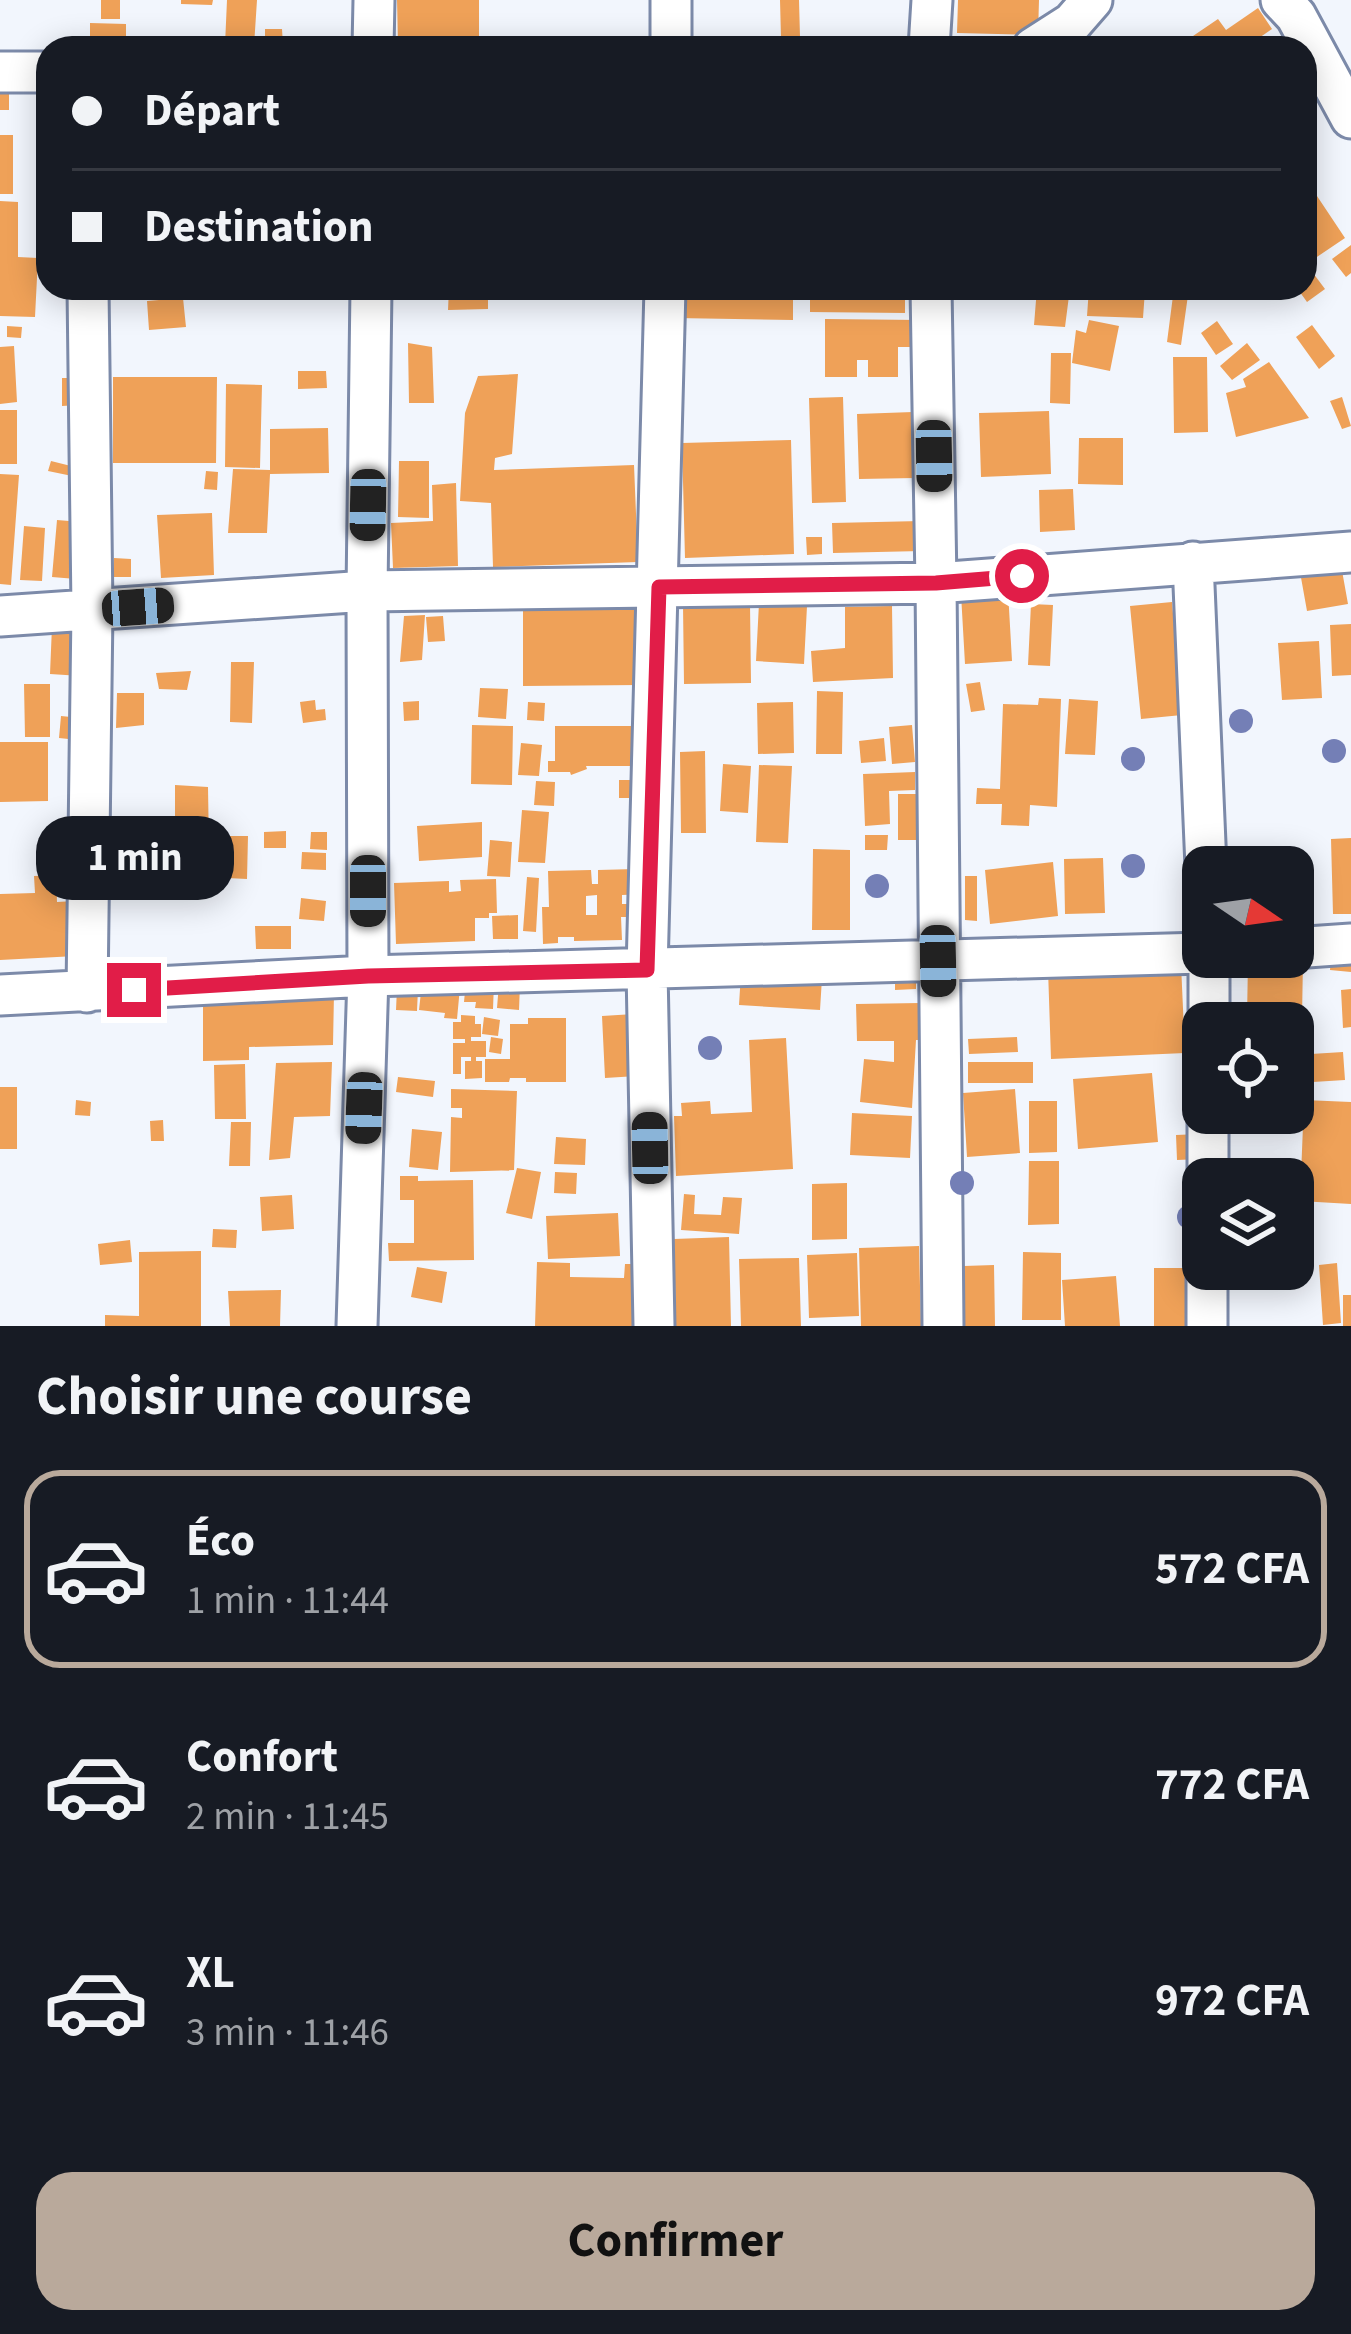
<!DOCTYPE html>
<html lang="fr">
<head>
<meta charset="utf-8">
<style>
	:root { --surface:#171b24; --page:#20242c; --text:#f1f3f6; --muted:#9ea1a6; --line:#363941; --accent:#b9a99b }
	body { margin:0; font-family:"Source Sans 3",sans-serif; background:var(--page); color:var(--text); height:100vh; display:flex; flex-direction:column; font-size:45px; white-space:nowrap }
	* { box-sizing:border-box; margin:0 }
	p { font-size:39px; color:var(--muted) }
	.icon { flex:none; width:66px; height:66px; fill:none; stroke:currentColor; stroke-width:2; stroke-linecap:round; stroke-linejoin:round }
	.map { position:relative; height:1326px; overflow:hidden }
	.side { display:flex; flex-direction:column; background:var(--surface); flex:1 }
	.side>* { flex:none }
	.hud { position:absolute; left:36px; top:36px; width:1281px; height:264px; border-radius:36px; box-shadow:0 6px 30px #0003; display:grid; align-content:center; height:264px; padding:0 36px; background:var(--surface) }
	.needle { width:78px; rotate:103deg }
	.controls { position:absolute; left:1182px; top:846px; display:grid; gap:24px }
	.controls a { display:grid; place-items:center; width:132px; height:132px; border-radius:24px; background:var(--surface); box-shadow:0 6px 30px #0003; font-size:60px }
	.end { position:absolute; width:54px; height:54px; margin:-27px; border:15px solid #e11d48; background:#fff; box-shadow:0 0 0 6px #fff }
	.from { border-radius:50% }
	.bubble { position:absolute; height:84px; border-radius:36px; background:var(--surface); box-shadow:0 6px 30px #0003; font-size:39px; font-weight:700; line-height:84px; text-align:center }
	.car { position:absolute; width:36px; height:72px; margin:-36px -18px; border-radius:15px; box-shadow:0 0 9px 3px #0007; background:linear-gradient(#222 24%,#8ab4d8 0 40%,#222 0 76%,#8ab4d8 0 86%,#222 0) }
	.hud b { display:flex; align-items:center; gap:42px; height:114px; font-size:45px }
	.hud b+b { border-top:3px solid var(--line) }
	.hud i { width:30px; height:30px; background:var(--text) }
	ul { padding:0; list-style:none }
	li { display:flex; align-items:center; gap:36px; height:198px; margin:0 24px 18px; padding:0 12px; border:6px solid transparent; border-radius:36px }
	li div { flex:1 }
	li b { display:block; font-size:45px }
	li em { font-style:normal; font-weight:700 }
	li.selected { border-color:var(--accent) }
	li>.icon { width:108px; height:108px; stroke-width:1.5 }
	h2 { padding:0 36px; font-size:54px; line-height:144px }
	.button { display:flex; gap:24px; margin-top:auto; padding:24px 36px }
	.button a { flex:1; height:138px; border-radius:36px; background:var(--accent); color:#111; font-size:48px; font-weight:700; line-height:138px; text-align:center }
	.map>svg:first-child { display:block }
	.building { fill:#efa158; fill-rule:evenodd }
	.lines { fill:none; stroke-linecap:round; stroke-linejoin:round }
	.minor-casing { stroke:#7c8aa9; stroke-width:45 }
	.minor { stroke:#fff; stroke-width:39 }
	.tree { fill:#747fb6 }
	.route { stroke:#e11d48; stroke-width:15 }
</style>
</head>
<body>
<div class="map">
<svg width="1351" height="1326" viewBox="0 0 1351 1326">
	<rect width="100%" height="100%" fill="#f2f6fd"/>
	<path class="building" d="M 101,0 L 120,0 L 120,19 L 101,19 Z
		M 181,0 L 213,0 L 212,5 L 181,4 Z
		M 227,0 L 257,0 L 254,46 L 225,45 Z
		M 397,0 L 479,0 L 479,43 L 398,45 Z
		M 780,0 L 799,0 L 800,37 L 781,38 Z
		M 958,0 L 1039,0 L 1038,35 L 957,33 Z
		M 1258,8 L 1272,29 L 1256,40 L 1261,48 L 1201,48 L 1193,36 L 1218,19 L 1226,30 Z
		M 90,23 L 126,24 L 126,41 L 90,40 Z
		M 265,29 L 282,29 L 283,45 L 265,45 Z
		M 0,94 L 9,94 L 9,110 L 0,110 Z
		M 0,135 L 13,135 L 13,194 L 0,194 Z
		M 1305,178 L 1345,238 L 1305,265 Z
		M 0,201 L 18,202 L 18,257 L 38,258 L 35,317 L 0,316 Z
		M 1351,245 L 1351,273 L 1346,277 L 1332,259 Z
		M 1310,269 L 1325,289 L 1307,302 L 1297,288 L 1305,288 L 1305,273 Z
		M 449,288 L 488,288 L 488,309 L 448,310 Z
		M 677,288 L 793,288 L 793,320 L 676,318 Z
		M 810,288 L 905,288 L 905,313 L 810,312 Z
		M 1037,288 L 1070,288 L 1065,327 L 1034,325 Z
		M 1089,288 L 1145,290 L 1143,318 L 1087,316 Z
		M 1174,288 L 1189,288 L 1181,345 L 1167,342 Z
		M 183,298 L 186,327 L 149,330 L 147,301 Z
		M 825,319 L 920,320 L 920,347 L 898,347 L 898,377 L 868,377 L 868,360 L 857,360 L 857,377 L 825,377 Z
		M 1089,320 L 1119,326 L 1110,371 L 1072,363 L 1076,330 L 1086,333 Z
		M 1217,321 L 1233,344 L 1216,355 L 1201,333 Z
		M 1312,325 L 1335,356 L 1319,369 L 1296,337 Z
		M 7,326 L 22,327 L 21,338 L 7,337 Z
		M 408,343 L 432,347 L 434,403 L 409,403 Z
		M 1247,343 L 1260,360 L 1232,380 L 1220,366 Z
		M 14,346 L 17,402 L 0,404 L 0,347 Z
		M 1051,353 L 1071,353 L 1070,404 L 1050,403 Z
		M 1173,357 L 1207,357 L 1208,432 L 1174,433 Z
		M 1269,362 L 1309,418 L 1236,437 L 1226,393 L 1246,387 L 1243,379 Z
		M 298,371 L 326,371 L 327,388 L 298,389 Z
		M 518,374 L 512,454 L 495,458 L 494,470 L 634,465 L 638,562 L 493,567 L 491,503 L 460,501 L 465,413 L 478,376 Z
		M 113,377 L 217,377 L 216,463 L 113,463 Z
		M 62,378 L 79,378 L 79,405 L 62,406 Z
		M 226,384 L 262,385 L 260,468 L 225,467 Z
		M 843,397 L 846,502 L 812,503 L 809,398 Z
		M 1342,397 L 1351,426 L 1342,429 L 1330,401 Z
		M 0,410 L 17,410 L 17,464 L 0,464 Z
		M 1049,411 L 1051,474 L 981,477 L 979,413 Z
		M 913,412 L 915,478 L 859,479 L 857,414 Z
		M 328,428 L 329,473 L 270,474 L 267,533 L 228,533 L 233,469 L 270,470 L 270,429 Z
		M 1079,438 L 1123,438 L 1123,485 L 1078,484 Z
		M 791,440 L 794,554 L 685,558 L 682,443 Z
		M 51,461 L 79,468 L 77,477 L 48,471 Z
		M 399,461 L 429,461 L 429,518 L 398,517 Z
		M 206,471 L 218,472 L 217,490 L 204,489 Z
		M 0,474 L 19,475 L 11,585 L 0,584 Z
		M 456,483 L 458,566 L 393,568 L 391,523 L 433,521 L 432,485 Z
		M 1073,489 L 1075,530 L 1040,532 L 1039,490 Z
		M 212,513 L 214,575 L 161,578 L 157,515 Z
		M 57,520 L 81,522 L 76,579 L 52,577 Z
		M 921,521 L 922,551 L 833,553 L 832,523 Z
		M 24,526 L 45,528 L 42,581 L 20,580 Z
		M 806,537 L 822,537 L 822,554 L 807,555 Z
		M 114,558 L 131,559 L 131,577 L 113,577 Z
		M 1341,565 L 1348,604 L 1307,611 L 1300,572 Z
		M 1008,591 L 1012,661 L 965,664 L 961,594 Z
		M 1172,602 L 1182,715 L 1141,719 L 1130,606 Z
		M 759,603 L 807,606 L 804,664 L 756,661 Z
		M 750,604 L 751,683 L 684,684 L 683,605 Z
		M 1031,604 L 1053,605 L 1050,666 L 1028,665 Z
		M 639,605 L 640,685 L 523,686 L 523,607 Z
		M 892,606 L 893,678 L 813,682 L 811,651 L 845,648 L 845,607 Z
		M 425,615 L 422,660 L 400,662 L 404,616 Z
		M 443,616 L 445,641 L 428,642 L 426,617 Z
		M 1351,624 L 1351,675 L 1332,676 L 1330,625 Z
		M 52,626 L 84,627 L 81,676 L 50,674 Z
		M 1319,641 L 1322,698 L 1282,700 L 1278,643 Z
		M 231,662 L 254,662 L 252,723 L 230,722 Z
		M 191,671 L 187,690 L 159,689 L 156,673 Z
		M 980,682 L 985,710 L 971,712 L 966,684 Z
		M 24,684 L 50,684 L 50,737 L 25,737 Z
		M 480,688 L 508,689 L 506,719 L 478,717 Z
		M 817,691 L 843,692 L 842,754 L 816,754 Z
		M 117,693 L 144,693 L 144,725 L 116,728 Z
		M 1039,698 L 1061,699 L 1057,807 L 1030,805 L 1029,826 L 1001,825 L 1002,804 L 976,804 L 977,788 L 1000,789 L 1003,704 L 1038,705 Z
		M 1069,699 L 1098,701 L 1095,755 L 1065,754 Z
		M 315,700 L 316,710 L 325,709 L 326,720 L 303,723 L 300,702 Z
		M 419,701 L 419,720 L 404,721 L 403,702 Z
		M 528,702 L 545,703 L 544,721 L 527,720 Z
		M 793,702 L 794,753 L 758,754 L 757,703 Z
		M 61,716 L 81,718 L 78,740 L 59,738 Z
		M 472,725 L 513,726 L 512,785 L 471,784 Z
		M 912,725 L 915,762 L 892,764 L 889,727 Z
		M 555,726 L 634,726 L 634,766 L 586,766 L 587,769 L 571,775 L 570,772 L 548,772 L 548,761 L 555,761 Z
		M 884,738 L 886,761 L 861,763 L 859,741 Z
		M 0,742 L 48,742 L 48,801 L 0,802 Z
		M 521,743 L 542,745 L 539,776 L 518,775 Z
		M 705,751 L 706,833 L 681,833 L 680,752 Z
		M 723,764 L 751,766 L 748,813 L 720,811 Z
		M 759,765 L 792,766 L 788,843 L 756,842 Z
		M 915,772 L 915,790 L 889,791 L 890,824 L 865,826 L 863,774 Z
		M 619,780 L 634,780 L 634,798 L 619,798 Z
		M 536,781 L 555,782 L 554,806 L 534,805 Z
		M 175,785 L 208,787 L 209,850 L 213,850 L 214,891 L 175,892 Z
		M 898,794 L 919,794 L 919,840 L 898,840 Z
		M 522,810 L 549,812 L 545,863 L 518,862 Z
		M 482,822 L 482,857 L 419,861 L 417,826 Z
		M 286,831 L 286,848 L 264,848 L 264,832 Z
		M 311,832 L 327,832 L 327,850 L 310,849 Z
		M 865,835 L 888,835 L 887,850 L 865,850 Z
		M 228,836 L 248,836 L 247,879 L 227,878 Z
		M 1351,838 L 1351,914 L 1333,914 L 1331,839 Z
		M 490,840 L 512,842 L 510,877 L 487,876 Z
		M 62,847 L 79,848 L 78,879 L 61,879 Z
		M 813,849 L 850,850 L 850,930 L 812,930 Z
		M 302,852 L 326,853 L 326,870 L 301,869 Z
		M 1103,858 L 1105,913 L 1065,914 L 1064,859 Z
		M 1053,862 L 1058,916 L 990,924 L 985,870 Z
		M 636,869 L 646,894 L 622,895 L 622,904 L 630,904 L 631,917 L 621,917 L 622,940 L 574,941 L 574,937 L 558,937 L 558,943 L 543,944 L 542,907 L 549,907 L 548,871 L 591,870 L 592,884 L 598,884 L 598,870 ZM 597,895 L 597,915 L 586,915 L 586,896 Z
		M 56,875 L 57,902 L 74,901 L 76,956 L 0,960 L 0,894 L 35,893 L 34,876 Z
		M 965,876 L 977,876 L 977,921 L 965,920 Z
		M 527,877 L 539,878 L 536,932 L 523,931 Z
		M 496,879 L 497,913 L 489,913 L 489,918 L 475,918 L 475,941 L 396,944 L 394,883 L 449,881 L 449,892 L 461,891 L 460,880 Z
		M 301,898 L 326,901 L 324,921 L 299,919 Z
		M 518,915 L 518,939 L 493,939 L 492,916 Z
		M 255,926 L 291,926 L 291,949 L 256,949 Z
		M 1331,957 L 1351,959 L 1351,972 L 1330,970 Z
		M 1248,960 L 1303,960 L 1302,1018 L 1247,1018 Z
		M 1181,964 L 1185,1053 L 1051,1059 L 1048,969 Z
		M 916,972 L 916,989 L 895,990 L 895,973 Z
		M 741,973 L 822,978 L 820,1010 L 739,1005 Z
		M 466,981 L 494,983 L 493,1009 L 475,1008 L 476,1002 L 464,1002 Z
		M 499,983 L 520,984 L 519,1010 L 497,1008 Z
		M 447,986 L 460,987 L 457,1019 L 444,1018 L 445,1013 L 419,1010 L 421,992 L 446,994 Z
		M 397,988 L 418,989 L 417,1011 L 396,1010 Z
		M 1351,989 L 1351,1027 L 1343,1028 L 1341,990 Z
		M 334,993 L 333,1045 L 249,1047 L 249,1060 L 203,1061 L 203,997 Z
		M 920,1003 L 921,1040 L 916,1040 L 912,1108 L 860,1102 L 864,1059 L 894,1062 L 894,1041 L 857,1041 L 856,1004 Z
		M 634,1014 L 637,1076 L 605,1078 L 602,1016 Z
		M 461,1015 L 475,1016 L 475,1024 L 481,1024 L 481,1037 L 471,1037 L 471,1041 L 486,1041 L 486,1057 L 476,1057 L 476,1061 L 482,1061 L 482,1078 L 465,1079 L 465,1061 L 471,1061 L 471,1057 L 461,1057 L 461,1074 L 453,1074 L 453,1043 L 465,1043 L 465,1039 L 453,1039 L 453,1022 L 461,1022 Z
		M 484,1017 L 500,1020 L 498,1036 L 482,1034 Z
		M 528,1018 L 566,1018 L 566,1082 L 526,1082 L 526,1078 L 510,1078 L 509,1082 L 485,1082 L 485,1059 L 510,1059 L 510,1024 L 528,1024 Z
		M 491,1037 L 503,1039 L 501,1054 L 489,1052 Z
		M 1017,1037 L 1018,1052 L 969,1054 L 968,1039 Z
		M 786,1038 L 793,1169 L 676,1176 L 674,1116 L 682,1116 L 681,1103 L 710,1101 L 711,1114 L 752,1112 L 749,1040 Z
		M 1343,1052 L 1345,1080 L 1313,1082 L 1311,1054 Z
		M 332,1062 L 330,1116 L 294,1117 L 290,1158 L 269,1160 L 276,1063 Z
		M 968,1062 L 1033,1062 L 1033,1083 L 968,1083 Z
		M 245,1064 L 246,1119 L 215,1119 L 214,1065 Z
		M 1152,1073 L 1158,1142 L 1078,1149 L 1073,1079 Z
		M 398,1077 L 435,1081 L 433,1097 L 396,1092 Z
		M 0,1087 L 17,1087 L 17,1149 L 0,1149 Z
		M 451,1089 L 517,1091 L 514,1170 L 450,1172 L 451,1117 L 462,1118 L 462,1108 L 451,1108 Z
		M 1015,1089 L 1020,1153 L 967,1157 L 963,1093 Z
		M 76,1100 L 91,1102 L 90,1116 L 75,1115 Z
		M 1304,1100 L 1351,1102 L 1351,1204 L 1300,1201 Z
		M 1029,1101 L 1057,1101 L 1057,1152 L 1029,1153 Z
		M 852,1113 L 912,1116 L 910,1158 L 850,1155 Z
		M 163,1120 L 164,1141 L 151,1141 L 150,1121 Z
		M 231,1122 L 251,1122 L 250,1166 L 229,1166 Z
		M 412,1129 L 442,1132 L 438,1170 L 409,1167 Z
		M 1199,1134 L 1200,1159 L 1177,1160 L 1176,1135 Z
		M 556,1137 L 586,1139 L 585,1165 L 554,1164 Z
		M 1029,1161 L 1059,1161 L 1059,1224 L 1028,1225 Z
		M 517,1168 L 541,1172 L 532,1219 L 506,1213 Z
		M 555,1172 L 577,1173 L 576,1194 L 554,1193 Z
		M 400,1176 L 418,1176 L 418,1181 L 473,1180 L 474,1260 L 389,1261 L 388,1243 L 414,1243 L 414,1200 L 400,1200 Z
		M 847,1183 L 847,1239 L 812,1240 L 812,1184 Z
		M 684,1194 L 695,1195 L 694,1214 L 721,1215 L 723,1197 L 742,1198 L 739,1234 L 681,1230 Z
		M 292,1195 L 294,1229 L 262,1231 L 260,1197 Z
		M 618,1213 L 620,1256 L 548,1259 L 546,1216 Z
		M 213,1229 L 237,1230 L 236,1248 L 212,1247 Z
		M 729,1237 L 731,1326 L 676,1326 L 674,1239 Z
		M 130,1240 L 132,1262 L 100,1265 L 98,1244 Z
		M 919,1246 L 921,1326 L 861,1326 L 859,1248 Z
		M 201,1251 L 201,1326 L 105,1326 L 105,1315 L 139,1316 L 139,1252 Z
		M 1023,1252 L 1061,1253 L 1061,1320 L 1022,1320 Z
		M 857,1253 L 859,1316 L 809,1318 L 807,1255 Z
		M 799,1258 L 801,1326 L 741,1326 L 739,1259 Z
		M 537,1262 L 570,1263 L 570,1277 L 624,1278 L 625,1264 L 641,1264 L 638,1326 L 535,1326 Z
		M 1337,1263 L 1341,1323 L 1323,1325 L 1319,1265 Z
		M 994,1265 L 995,1326 L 965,1326 L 964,1266 Z
		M 417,1267 L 447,1272 L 442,1303 L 411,1297 Z
		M 1154,1268 L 1199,1268 L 1199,1326 L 1154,1326 Z
		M 1116,1276 L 1120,1326 L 1065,1326 L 1062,1280 Z
		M 281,1290 L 280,1326 L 230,1326 L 228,1291 Z
		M 1343,1295 L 1351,1295 L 1351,1326 L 1343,1326 Z"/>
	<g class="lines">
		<defs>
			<path id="minor" d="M 1281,0 L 1296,16 L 1351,118
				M 373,48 L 374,0
				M 671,48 L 671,0
				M 929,48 L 932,0
				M 1033,48 L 1072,23 L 1092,0
				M 0,72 L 48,72
				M 931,288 L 936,583 L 943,1326
				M 1193,562 L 1206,867
				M 0,616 L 367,591 L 936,583 L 1351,552
				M 1293,948 L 1351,944
				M 87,992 L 92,610 L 88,288
				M 0,995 L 368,976 L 1203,953
				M 1209,1023 L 1209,957
				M 1208,1179 L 1208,1113
				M 357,1326 L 368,976 L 367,591 L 371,288
				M 654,1326 L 647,970 L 665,288
				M 1207,1326 L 1207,1269"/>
		</defs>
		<use href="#minor" class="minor-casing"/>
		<use href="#minor" class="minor"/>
	</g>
	<g class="tree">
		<circle cx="1241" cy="721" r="12"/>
		<circle cx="1334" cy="751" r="12"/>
		<circle cx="1133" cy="759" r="12"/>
		<circle cx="1133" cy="866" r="12"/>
		<circle cx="877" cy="886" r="12"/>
		<circle cx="710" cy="1048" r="12"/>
		<circle cx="962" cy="1183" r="12"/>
		<circle cx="1189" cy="1217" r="12"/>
	</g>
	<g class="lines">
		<path class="route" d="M 134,990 L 368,976 L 647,970 L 659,587 L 936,583 L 1022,576"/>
	</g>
</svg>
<div class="controls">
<a><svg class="needle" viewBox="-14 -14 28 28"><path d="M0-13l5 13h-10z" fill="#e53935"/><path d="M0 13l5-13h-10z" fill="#9ea1a6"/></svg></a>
<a><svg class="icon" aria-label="locate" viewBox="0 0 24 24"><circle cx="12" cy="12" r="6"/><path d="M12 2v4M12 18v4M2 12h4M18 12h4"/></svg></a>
<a><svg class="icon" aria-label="layers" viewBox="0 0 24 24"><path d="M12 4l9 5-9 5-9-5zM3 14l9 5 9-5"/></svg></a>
</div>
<i class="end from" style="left:1022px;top:576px"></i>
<i class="end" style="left:134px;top:990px"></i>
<div class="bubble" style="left:36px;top:816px;width:198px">1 min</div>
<i class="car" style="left:934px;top:456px;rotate:179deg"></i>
<i class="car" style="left:368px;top:505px;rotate:181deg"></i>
<i class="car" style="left:138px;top:607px;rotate:86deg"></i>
<i class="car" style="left:368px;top:891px;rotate:180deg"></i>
<i class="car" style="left:938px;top:961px;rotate:179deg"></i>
<i class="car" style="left:364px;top:1108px;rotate:182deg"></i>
<i class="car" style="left:650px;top:1148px;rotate:359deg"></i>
<div class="hud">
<b><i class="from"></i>Départ</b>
<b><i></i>Destination</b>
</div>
</div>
<section class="side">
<h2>Choisir une course</h2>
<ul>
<li class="selected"><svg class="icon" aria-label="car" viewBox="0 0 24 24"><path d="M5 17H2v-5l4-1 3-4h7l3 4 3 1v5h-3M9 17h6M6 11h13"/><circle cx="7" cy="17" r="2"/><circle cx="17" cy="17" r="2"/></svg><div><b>Éco</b><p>1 min · 11:44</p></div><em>572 CFA</em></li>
<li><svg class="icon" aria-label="car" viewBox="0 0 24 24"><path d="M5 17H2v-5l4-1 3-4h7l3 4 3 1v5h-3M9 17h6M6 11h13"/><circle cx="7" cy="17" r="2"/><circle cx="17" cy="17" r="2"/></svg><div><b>Confort</b><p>2 min · 11:45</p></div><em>772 CFA</em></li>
<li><svg class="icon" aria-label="car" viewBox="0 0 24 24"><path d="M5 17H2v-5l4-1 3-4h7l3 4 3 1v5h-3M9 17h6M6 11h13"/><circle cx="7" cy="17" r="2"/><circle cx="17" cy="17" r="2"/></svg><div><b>XL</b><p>3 min · 11:46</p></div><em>972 CFA</em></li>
</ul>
<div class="button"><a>Confirmer</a></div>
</section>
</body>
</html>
